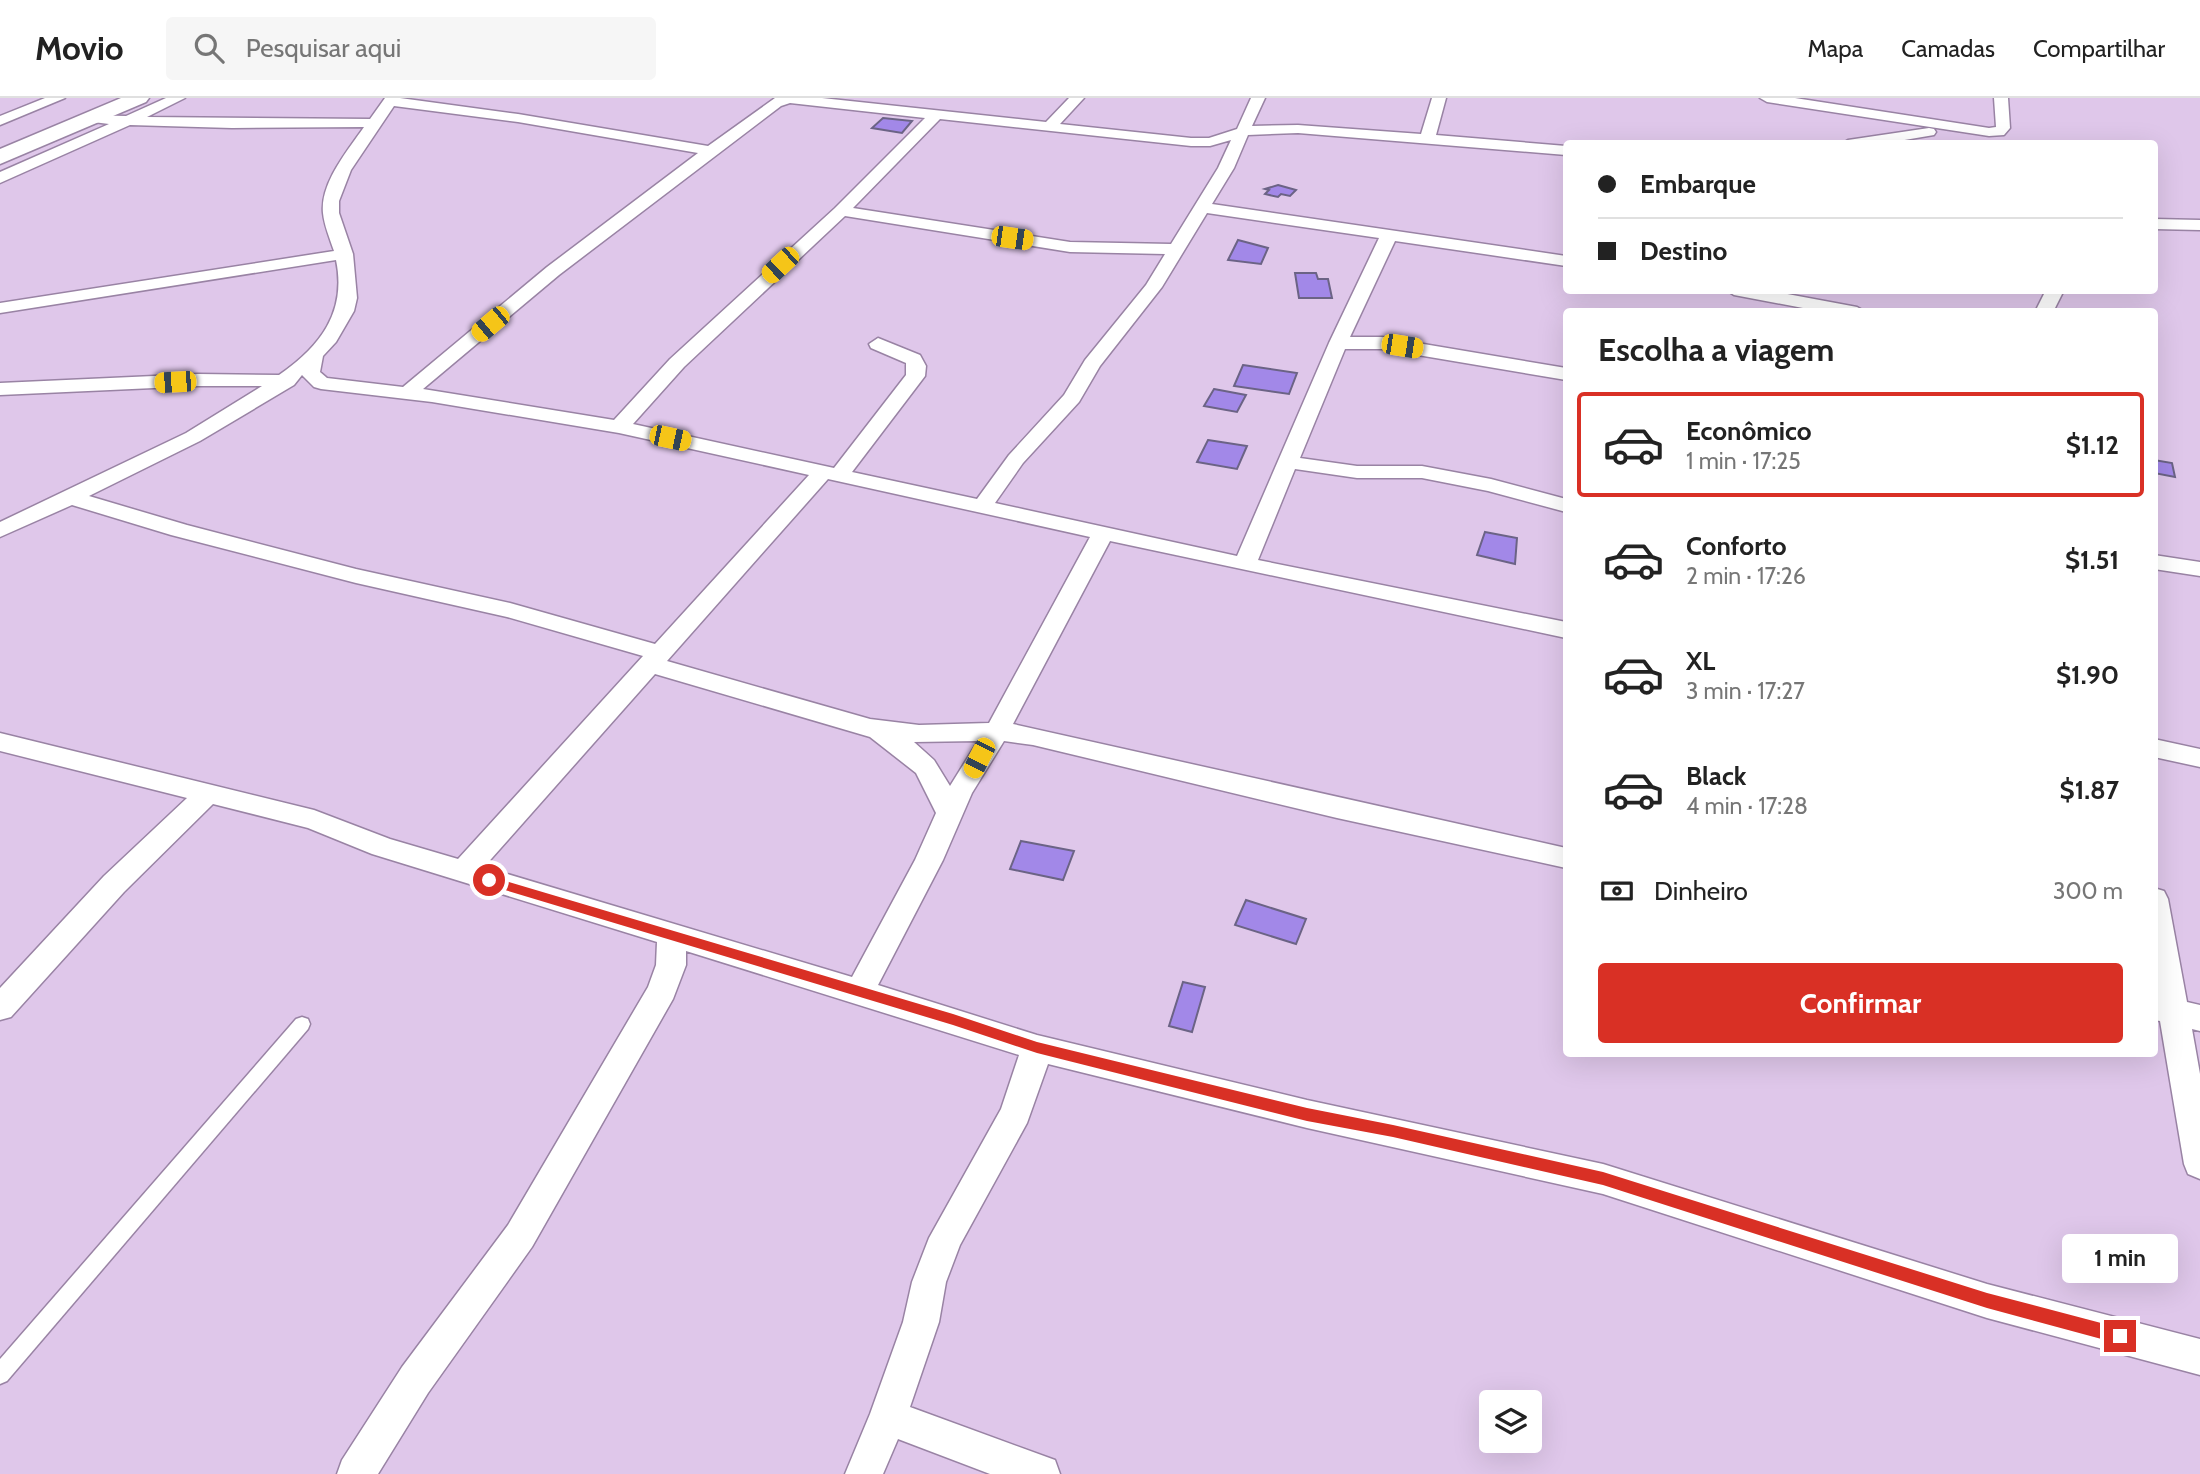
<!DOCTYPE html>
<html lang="pt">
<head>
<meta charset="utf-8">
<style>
	:root { --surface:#fff; --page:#f6f6f6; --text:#222; --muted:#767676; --line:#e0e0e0; --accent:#d93025 }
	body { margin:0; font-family:Cabin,sans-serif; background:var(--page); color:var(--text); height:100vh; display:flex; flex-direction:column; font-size:26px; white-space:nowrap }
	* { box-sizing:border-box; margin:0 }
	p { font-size:23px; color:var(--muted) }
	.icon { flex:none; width:38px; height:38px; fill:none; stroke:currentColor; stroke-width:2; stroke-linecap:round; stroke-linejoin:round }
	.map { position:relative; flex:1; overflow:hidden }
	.sheet { position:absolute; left:1563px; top:210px; width:595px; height:749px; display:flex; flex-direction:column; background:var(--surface); border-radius:7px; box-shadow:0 7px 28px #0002 }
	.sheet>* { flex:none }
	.banner { position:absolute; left:1563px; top:42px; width:595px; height:154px; border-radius:7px; box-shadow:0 7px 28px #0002; display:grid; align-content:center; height:154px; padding:0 35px; background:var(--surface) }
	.controls { position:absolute; left:1479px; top:1292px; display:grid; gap:14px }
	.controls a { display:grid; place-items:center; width:63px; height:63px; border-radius:7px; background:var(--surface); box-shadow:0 7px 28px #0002; font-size:35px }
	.end { position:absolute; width:32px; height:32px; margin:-16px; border:9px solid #d93025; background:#fff; box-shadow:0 0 0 4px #fff }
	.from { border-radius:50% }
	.bubble { position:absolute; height:49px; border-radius:7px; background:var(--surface); box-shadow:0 7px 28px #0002; font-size:23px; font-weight:800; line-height:49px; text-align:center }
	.car { position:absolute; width:21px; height:42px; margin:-21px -10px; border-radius:9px; box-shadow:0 0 5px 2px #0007; background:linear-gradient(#f5c518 24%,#345 0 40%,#f5c518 0 76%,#345 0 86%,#f5c518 0) }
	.banner b { display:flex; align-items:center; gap:24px; height:66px; font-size:26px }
	.banner b+b { border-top:2px solid var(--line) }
	.banner i { width:18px; height:18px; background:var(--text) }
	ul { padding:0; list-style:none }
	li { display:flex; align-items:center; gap:21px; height:105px; margin:0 14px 10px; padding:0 21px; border:4px solid transparent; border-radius:7px }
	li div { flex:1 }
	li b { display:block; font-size:26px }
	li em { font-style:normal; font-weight:800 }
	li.active { border-color:var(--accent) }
	li>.icon { width:63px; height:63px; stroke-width:1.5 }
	h2 { padding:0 35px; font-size:32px; line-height:84px }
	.pay { display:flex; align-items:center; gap:18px; height:77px; padding:0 35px; font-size:26px }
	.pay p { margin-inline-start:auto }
	.cta { display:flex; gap:14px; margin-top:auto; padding:14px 35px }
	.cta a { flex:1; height:80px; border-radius:7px; background:var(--accent); color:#fff; font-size:28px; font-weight:800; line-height:80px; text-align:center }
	header { display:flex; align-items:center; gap:42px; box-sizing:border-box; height:98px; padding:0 35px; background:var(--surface); border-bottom:2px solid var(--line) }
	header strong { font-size:33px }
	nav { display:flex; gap:38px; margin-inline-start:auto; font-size:24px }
	.search { width:490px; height:63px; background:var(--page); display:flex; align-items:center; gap:18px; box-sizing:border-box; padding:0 24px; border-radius:7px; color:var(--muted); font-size:26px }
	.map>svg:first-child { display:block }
	.building { fill:#a288e8; stroke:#6b6385; stroke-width:2 }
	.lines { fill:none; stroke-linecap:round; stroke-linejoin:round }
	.service-casing { stroke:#9983a4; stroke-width:3 }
	.minor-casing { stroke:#9983a4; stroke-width:3 }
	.primary-casing { stroke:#9983a4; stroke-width:3 }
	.service { fill:#fff; fill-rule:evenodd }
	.minor { fill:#fff; fill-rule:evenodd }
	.primary { fill:#fff; fill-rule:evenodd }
	.route { fill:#d93025 }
</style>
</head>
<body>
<header>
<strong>Movio</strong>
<div class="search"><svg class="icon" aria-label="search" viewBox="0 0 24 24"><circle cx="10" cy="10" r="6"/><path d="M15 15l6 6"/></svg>Pesquisar aqui</div>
<nav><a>Mapa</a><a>Camadas</a><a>Compartilhar</a></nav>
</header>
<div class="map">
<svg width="2200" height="1376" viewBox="0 0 2200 1376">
	<rect width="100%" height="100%" fill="#dfc7ea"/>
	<path class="building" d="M 883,20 L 912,23 L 902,35 L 872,30 Z
		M 1278,87 L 1296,92 L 1290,98 L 1281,96 L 1278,99 L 1265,96 L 1269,92 L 1265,91 Z
		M 1238,142 L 1268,150 L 1261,166 L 1228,162 Z
		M 1295,175 L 1316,175 L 1318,181 L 1328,181 L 1332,200 L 1299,200 Z
		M 1243,267 L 1297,275 L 1289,296 L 1234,288 Z
		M 1214,291 L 1246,297 L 1237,314 L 1204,308 Z
		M 1208,342 L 1247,348 L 1237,371 L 1197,364 Z
		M 2154,362 L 2172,365 L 2175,379 L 2154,375 Z
		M 1485,434 L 1517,440 L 1515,466 L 1477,457 Z
		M 1021,743 L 1074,753 L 1063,782 L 1010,771 Z
		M 1246,802 L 1306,821 L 1296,846 L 1235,827 Z
		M 1183,884 L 1205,889 L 1192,934 L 1169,928 Z"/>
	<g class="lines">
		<defs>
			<path id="service" d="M 302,919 L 308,921 L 310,926 L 308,931 L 7,1283 L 0,1286 L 0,1261 L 296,921 Z"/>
			<path id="minor" d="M 45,0 L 65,0 L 0,27 L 0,18 Z
				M 166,0 L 185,0 L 147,19 L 370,21 L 385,0 L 400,0 L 518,16 L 708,48 L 775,0 L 822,0 L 1046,24 L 1069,0 L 1084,0 L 1060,26 L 1191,40 L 1209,40 L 1237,31 L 1251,0 L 1265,0 L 1252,28 L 1298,27 L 1421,36 L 1432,0 L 1446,0 L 1436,37 L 1566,48 L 1566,57 L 1298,35 L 1248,37 L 1234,70 L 1212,106 L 1566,158 L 1566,168 L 1395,143 L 1350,239 L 1382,239 L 1566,270 L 1566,282 L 1382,251 L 1345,251 L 1300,360 L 1357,368 L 1422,368 L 1491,381 L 1566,401 L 1566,414 L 1488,393 L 1422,380 L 1357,380 L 1295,371 L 1258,462 L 1566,524 L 1566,540 L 1110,443 L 1013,626 L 1566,750 L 1566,770 L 1337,720 L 1033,647 L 1004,643 L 972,695 L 943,762 L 878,887 L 1037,937 L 1307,1002 L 1603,1066 L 1987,1186 L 2200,1241 L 2200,1277 L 1987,1220 L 1603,1096 L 1307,1030 L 1048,966 L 1027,1025 L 960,1147 L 946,1184 L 939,1224 L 910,1309 L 1055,1362 L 1060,1376 L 990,1376 L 898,1341 L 883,1376 L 845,1376 L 870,1316 L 903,1224 L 912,1184 L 929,1140 L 1001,1011 L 1019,957 L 686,853 L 686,867 L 673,901 L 532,1149 L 428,1295 L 378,1376 L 337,1376 L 342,1362 L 402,1269 L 508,1127 L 648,889 L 656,867 L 657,844 L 372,756 L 308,730 L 213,706 L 124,794 L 11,919 L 0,922 L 0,890 L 104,778 L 187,700 L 0,653 L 0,635 L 314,712 L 390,741 L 458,761 L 643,558 L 507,519 L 356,485 L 171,437 L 72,407 L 0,439 L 0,424 L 186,335 L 262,288 L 198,288 L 0,297 L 0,285 L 198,276 L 279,277 C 320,249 347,214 336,162 L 0,215 L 0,205 L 334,153 C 330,141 324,127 323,115 C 320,85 348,52 364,29 L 232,30 L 130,27 L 0,85 L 0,74 L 109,26 L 85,23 L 83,20 L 85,17 L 126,18 ZM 790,5 L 925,20 L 835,110 L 670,261 L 614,322 L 423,291 L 559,177 L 781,8 ZM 394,8 L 518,24 L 698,55 L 547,169 L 403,289 L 327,280 L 320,274 L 323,258 L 336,244 L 354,213 L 357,200 L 353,156 L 339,115 L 339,103 L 351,72 ZM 940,21 L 1191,48 L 1210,48 L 1231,42 L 1218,70 L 1171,146 L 1070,144 L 853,110 ZM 1207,115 L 1379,140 L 1329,245 L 1237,458 L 995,405 L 1023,365 L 1079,304 L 1100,268 L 1162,189 ZM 845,118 L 1070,154 L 1165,156 L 1146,187 L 1085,262 L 1064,297 L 1009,357 L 977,401 L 852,374 L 925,278 L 926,268 L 920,257 L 878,240 L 869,246 L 871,250 L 906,265 L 906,277 L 834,370 L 633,326 L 684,269 ZM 302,277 L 314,289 L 321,291 L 432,304 L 619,335 L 809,377 L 655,546 L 510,505 L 356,471 L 187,427 L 89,398 L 200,343 L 294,287 ZM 828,381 L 1090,439 L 989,625 L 919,627 L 870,621 L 667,563 ZM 655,576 L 870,639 L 916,675 L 936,715 L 915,762 L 852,879 L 484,769 ZM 978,643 L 950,688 L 934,662 L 914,644 Z
				M 1760,0 L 1795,0 L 1989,30 L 1996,29 L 1994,0 L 2008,0 L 2010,30 L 2004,37 L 1989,38 L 1767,4 Z
				M 1929,30 L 1934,31 L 1936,34 L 1934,37 L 1881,46 L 1841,46 L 1848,42 Z
				M 2154,121 L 2200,122 L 2200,132 L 2154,131 Z
				M 1726,192 L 1766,192 L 1857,209 L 1866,214 L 1824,214 L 1734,197 Z
				M 2046,192 L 2064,192 L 2053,214 L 2035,214 Z
				M 2154,457 L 2200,464 L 2200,478 L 2154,471 Z
				M 2154,641 L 2200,651 L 2200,669 L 2154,659 Z
				M 2154,790 L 2164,793 L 2168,801 L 2187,904 L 2200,907 L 2200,933 L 2192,931 L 2200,976 L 2200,1081 L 2188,1076 L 2184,1066 L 2160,923 L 2154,922 Z"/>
			<path id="primary" d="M 121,0 L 149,0 L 146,4 L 0,66 L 0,51 Z"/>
		</defs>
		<use href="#service" class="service-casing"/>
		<use href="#minor" class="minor-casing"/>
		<use href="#primary" class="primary-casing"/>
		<use href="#service" class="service"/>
		<use href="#minor" class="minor"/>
		<use href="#primary" class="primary"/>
	</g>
	<path class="route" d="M 489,778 L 953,916 L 1037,944 L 1307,1010 L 1393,1027 L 1603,1074 L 1987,1195 L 2120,1230 L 2125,1233 L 2128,1238 L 2125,1244 L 2120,1246 L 1987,1210 L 1603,1087 L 1393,1039 L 1307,1023 L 1037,955 L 953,927 L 485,786 L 483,782 Z"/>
</svg>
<div class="controls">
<a><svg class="icon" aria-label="layers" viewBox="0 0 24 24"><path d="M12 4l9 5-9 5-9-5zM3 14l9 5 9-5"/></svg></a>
</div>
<i class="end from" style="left:489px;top:782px"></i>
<i class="end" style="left:2120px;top:1238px"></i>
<div class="bubble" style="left:2062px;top:1136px;width:116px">1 min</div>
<i class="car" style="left:1012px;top:140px;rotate:98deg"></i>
<i class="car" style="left:780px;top:167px;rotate:227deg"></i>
<i class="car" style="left:490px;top:226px;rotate:230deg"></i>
<i class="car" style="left:1402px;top:248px;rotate:99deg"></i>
<i class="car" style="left:175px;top:284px;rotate:267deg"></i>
<i class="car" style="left:670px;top:340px;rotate:102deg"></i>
<i class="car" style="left:979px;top:660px;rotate:207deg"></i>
<div class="banner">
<b><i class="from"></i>Embarque</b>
<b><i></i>Destino</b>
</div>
<section class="sheet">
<h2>Escolha a viagem</h2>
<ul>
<li class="active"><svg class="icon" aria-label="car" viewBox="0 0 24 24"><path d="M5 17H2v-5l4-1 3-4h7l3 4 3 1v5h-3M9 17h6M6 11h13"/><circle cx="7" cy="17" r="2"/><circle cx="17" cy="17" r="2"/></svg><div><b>Econômico</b><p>1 min · 17:25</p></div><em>$1.12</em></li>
<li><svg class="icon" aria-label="car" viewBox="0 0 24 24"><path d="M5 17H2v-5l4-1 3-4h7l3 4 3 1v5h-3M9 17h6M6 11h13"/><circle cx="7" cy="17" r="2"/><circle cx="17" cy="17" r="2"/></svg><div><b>Conforto</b><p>2 min · 17:26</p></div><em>$1.51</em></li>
<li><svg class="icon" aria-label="car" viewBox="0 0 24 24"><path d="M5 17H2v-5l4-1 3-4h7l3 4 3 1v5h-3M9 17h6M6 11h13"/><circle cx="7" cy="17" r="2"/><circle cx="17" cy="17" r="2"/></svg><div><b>XL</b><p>3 min · 17:27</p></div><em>$1.90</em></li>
<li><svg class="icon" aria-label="car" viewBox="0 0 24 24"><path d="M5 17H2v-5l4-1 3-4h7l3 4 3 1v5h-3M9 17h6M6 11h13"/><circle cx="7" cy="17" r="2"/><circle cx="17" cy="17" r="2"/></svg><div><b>Black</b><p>4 min · 17:28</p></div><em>$1.87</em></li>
</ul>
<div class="pay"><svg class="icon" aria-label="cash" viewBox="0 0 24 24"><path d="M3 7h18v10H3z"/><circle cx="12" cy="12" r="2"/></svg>Dinheiro<p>300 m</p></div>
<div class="cta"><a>Confirmar</a></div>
</section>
</div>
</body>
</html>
